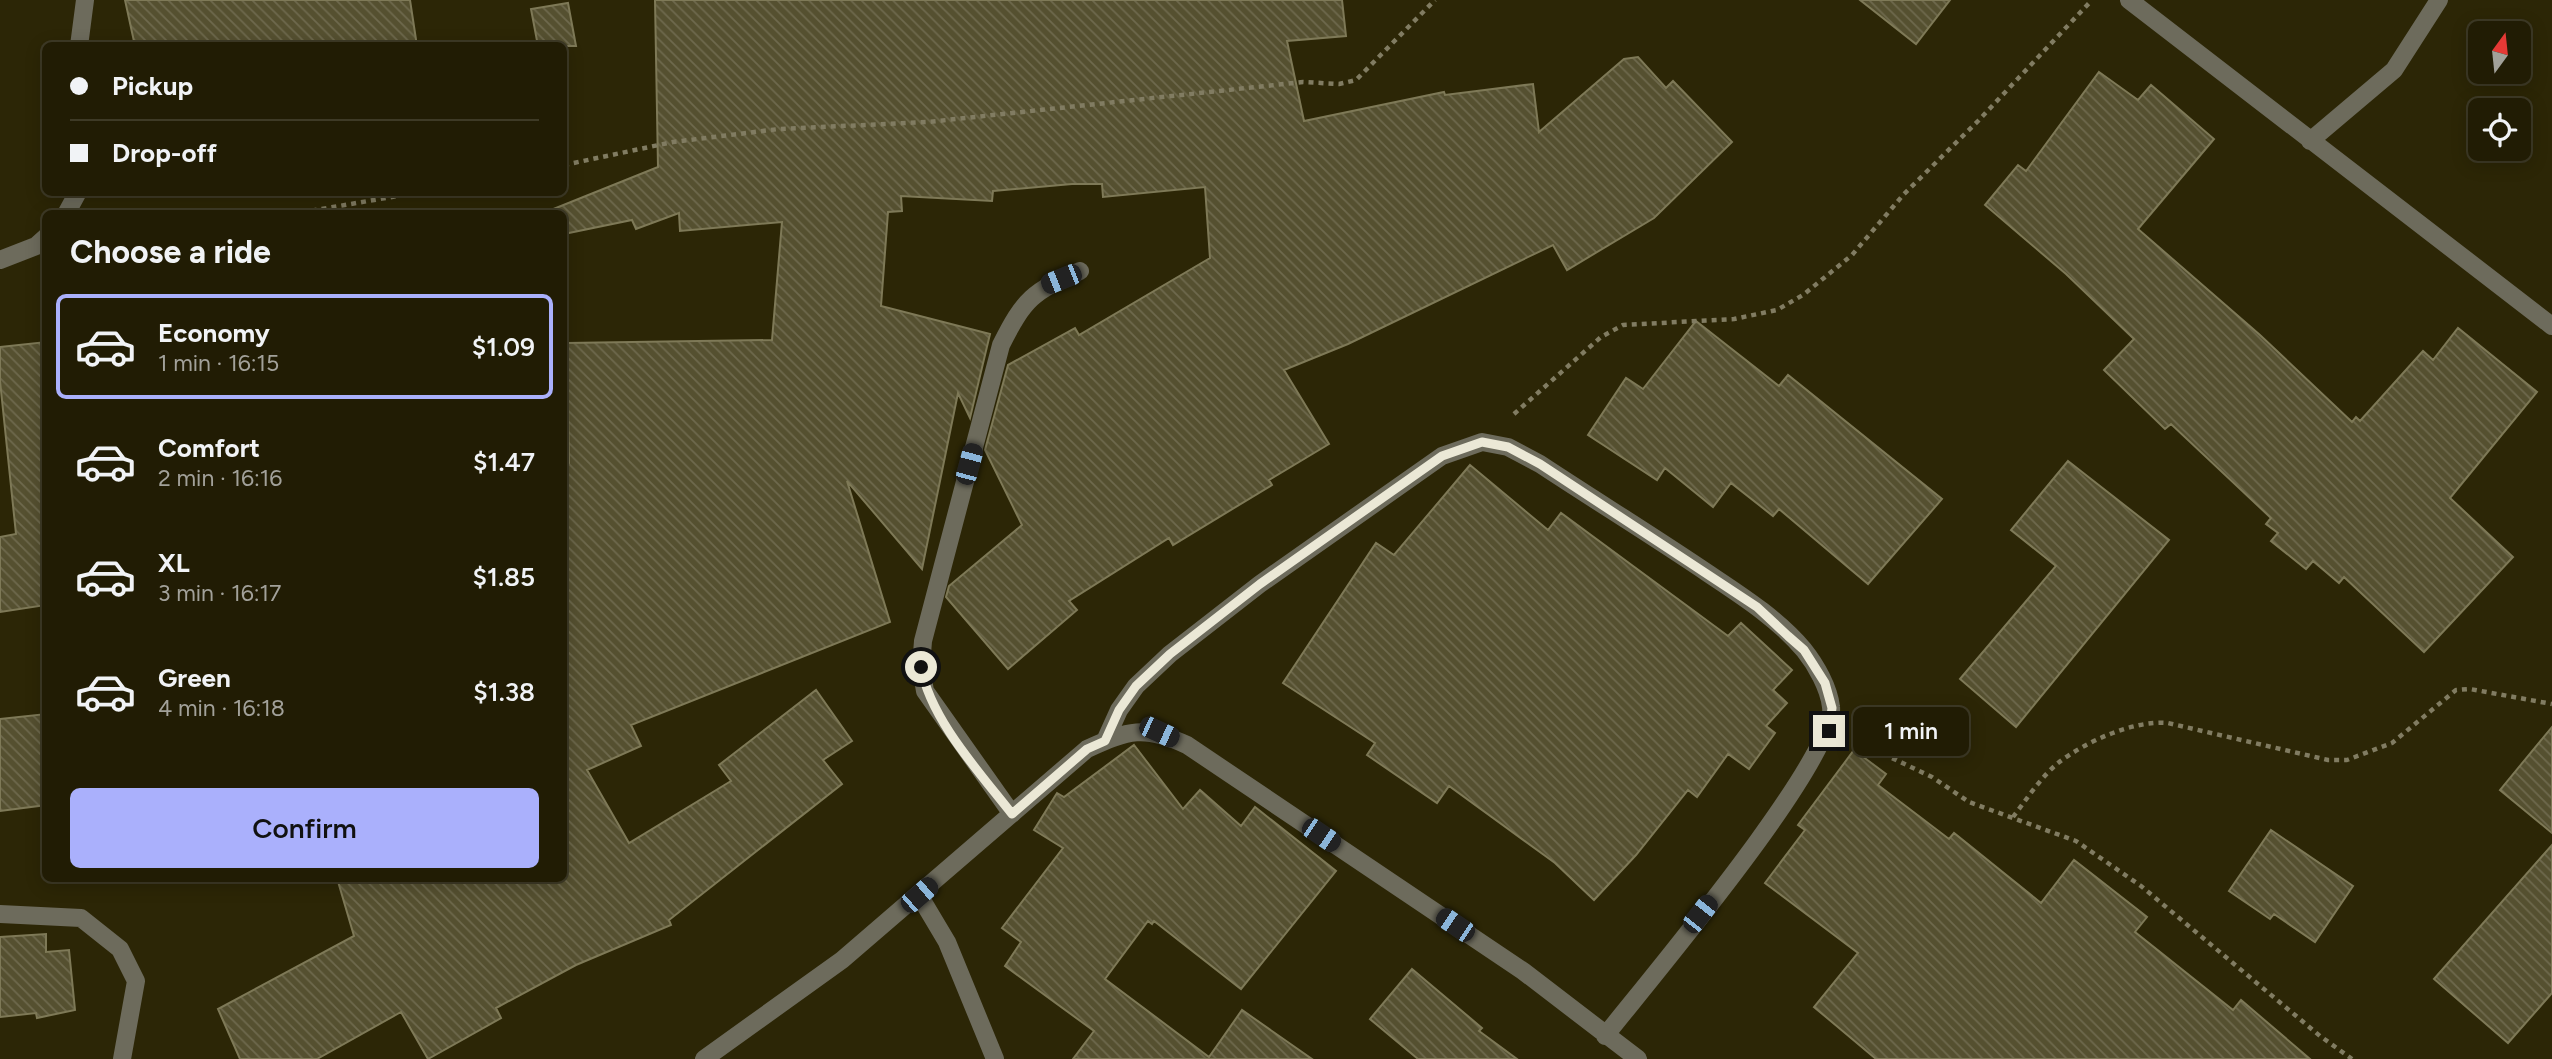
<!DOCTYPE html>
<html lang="en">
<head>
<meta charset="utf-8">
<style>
	:root { --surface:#211c04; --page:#29250e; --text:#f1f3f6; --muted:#a2a19a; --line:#3e3a26; --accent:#aab0fc }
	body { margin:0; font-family:Figtree,sans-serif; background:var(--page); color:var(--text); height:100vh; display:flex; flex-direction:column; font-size:26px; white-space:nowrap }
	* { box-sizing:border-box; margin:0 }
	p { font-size:23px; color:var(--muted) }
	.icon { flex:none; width:38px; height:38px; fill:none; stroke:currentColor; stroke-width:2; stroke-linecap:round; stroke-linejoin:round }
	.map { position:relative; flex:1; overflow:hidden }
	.panel { position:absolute; left:42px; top:210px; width:525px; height:672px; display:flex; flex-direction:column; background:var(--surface); border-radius:10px; box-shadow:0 4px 18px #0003,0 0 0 2px var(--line) }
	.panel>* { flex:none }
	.banner { position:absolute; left:42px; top:42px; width:525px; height:154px; border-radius:10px; box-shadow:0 4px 18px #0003,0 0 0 2px var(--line); display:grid; align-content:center; height:154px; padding:0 28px; background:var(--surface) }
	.needle { width:46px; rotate:15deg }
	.buttons { position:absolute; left:2468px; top:21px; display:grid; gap:14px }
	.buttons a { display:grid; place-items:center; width:63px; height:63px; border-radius:10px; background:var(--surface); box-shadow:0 4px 18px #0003,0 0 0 2px var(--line); font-size:35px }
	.end { position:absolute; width:32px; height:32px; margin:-16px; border:9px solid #ebe8d6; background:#111; box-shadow:0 0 0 4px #111 }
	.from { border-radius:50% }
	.bubble { position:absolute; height:49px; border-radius:10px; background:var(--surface); box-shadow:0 4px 18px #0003,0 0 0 2px var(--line); font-size:23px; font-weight:600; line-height:49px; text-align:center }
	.car { position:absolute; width:21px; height:42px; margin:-21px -10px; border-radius:9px; box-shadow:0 0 5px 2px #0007; background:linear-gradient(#222 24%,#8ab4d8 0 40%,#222 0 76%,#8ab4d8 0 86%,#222 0) }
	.banner b { display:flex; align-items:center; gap:24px; height:66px; font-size:26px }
	.banner b+b { border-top:2px solid var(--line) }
	.banner i { width:18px; height:18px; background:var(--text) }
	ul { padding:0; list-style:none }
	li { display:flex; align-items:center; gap:21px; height:105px; margin:0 14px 10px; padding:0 14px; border:4px solid transparent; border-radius:10px }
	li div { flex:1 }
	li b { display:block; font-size:26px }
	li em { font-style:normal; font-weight:600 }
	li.active { border-color:var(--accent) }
	li>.icon { width:63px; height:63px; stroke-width:1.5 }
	h2 { padding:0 28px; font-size:32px; line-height:84px }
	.button { display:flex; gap:14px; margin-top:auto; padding:14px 28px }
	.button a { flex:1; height:80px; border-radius:10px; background:var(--accent); color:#111; font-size:28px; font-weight:600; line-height:80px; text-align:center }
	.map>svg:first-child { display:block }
	.building { fill:url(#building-back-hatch); stroke:#7e7957; stroke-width:2 }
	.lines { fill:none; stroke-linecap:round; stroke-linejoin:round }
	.path { stroke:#817c62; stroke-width:4.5; stroke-dasharray:5 5; stroke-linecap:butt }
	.lane { stroke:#6d6b5c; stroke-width:18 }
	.street { stroke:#6d6b5c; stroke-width:18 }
	.route { stroke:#ebe8d6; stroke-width:9 }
</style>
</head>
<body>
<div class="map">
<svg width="2552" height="1059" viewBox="0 0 2552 1059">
	<defs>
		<pattern id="building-back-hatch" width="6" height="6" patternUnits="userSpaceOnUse" patternTransform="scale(1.75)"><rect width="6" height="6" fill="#555030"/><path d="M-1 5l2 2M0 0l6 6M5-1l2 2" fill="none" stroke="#6e694d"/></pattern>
	</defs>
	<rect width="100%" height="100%" fill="#2c2606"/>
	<path class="building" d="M 125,0 L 410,0 L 417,46 L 135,46 Z
		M 655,0 L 1342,0 L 1346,36 L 1287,41 L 1304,121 L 1444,92 L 1445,95 L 1533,84 L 1539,132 L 1624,59 L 1638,57 L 1666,88 L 1673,81 L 1732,142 L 1654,218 L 1567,270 L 1553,245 L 1348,344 L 1284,370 L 1329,444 L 1269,480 L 1272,485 L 1173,545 L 1169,538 L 1069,601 L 1077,610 L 1008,669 L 946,597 L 949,586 L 1022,525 L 985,450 L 1008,365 L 1075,328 L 1079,335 L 1210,258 L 1205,187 L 1103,197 L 1102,184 L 1072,184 L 993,191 L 992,201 L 901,196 L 902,211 L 888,212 L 881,306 L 990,334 L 970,418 L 958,393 L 922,569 L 847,481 L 890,622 L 631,725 L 641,746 L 587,770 L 629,843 L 731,781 L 719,765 L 816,690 L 852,741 L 823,760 L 842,784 L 669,920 L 671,925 L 576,965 L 496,1008 L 501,1018 L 428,1059 L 401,1012 L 317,1059 L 240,1059 L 218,1009 L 354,936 L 337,878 L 564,878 L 564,464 L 569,463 L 567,343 L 772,340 L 782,222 L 680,231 L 679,213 L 636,229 L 632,220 L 564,234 L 564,214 L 541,214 L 658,167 Z
		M 1860,0 L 1950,0 L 1916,44 Z
		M 568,3 L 576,46 L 538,46 L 531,9 Z
		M 2099,72 L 2138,100 L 2151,85 L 2214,139 L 2138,229 L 2260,335 L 2352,422 L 2356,417 L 2360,421 L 2423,351 L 2433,360 L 2458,328 L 2537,392 L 2450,498 L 2513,557 L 2424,652 L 2344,577 L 2339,583 L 2313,561 L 2306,569 L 2271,541 L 2278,533 L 2266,524 L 2271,518 L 2171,424 L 2165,429 L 2104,370 L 2134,339 L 2066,274 L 1985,205 L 2018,165 L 2026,171 Z
		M 1696,321 L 1779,386 L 1788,375 L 1942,499 L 1868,584 L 1779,509 L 1773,516 L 1731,483 L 1713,507 L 1665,468 L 1657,480 L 1588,435 L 1626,378 L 1643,389 Z
		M 46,342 L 46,605 L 0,612 L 0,537 L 16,534 L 0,381 L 0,347 Z
		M 2068,461 L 2169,540 L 2016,727 L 1960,679 L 2056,566 L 2011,530 Z
		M 1470,465 L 1548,530 L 1561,513 L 1728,636 L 1741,623 L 1792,670 L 1773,690 L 1787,703 L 1766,726 L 1775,733 L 1749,769 L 1728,754 L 1697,797 L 1688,790 L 1636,855 L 1594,900 L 1555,863 L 1449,786 L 1437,803 L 1367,755 L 1375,743 L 1283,683 L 1376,543 L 1394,555 Z
		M 46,714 L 46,805 L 0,811 L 0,719 Z
		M 2552,727 L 2552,833 L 2500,790 Z
		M 1134,745 L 1183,809 L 1200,790 L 1241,826 L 1255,807 L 1336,871 L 1241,989 L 1154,921 L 1152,924 L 1148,921 L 1105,979 L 1209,1057 L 1242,1010 L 1312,1059 L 1073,1059 L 1094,1031 L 1005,966 L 1021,942 L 1002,928 L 1063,848 L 1034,830 L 1057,793 L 1064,797 Z
		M 1854,750 L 1886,774 L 1878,785 L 1949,839 L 1954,833 L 2041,903 L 2074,860 L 2147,917 L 2135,932 L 2233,1010 L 2241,1000 L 2310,1059 L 1876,1059 L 1814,1007 L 1858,953 L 1765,883 L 1805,830 L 1798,825 Z
		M 2271,830 L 2353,886 L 2315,942 L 2274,914 L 2270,919 L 2229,891 Z
		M 2552,845 L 2552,993 L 2508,1043 L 2434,979 Z
		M 46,934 L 46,952 L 69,950 L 75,1010 L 37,1018 L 36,1013 L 0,1017 L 0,937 Z
		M 1412,969 L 1482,1028 L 1479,1031 L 1517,1059 L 1418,1059 L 1370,1019 Z"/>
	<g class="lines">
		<path class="path" d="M 564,165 L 673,142 L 779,129 L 928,122 L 1303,82 L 1339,84 L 1356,80 L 1435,0
			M 292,214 L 421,192
			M 1514,414 L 1601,337 L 1623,325 L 1734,319 L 1777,310 L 1803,295 L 1852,255 L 1904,194 L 1978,121 L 2092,0
			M 1856,741 L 1932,777 L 1969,802 L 2076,841 L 2141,886 L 2320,1036 L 2352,1059
			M 2013,817 C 2026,800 2041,777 2058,763 C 2085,742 2133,720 2168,723 L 2328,760 L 2347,760 L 2392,743 L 2456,690 L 2470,689 L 2552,704"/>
		<path class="lane" d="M 919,895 L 947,942 L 995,1059"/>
		<path class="street" d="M 2129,0 L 2552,326
			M 79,46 L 85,0
			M 2310,141 L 2394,70 L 2439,0
			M 66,214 L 78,192
			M 0,260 L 36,246 L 46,237
			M 1105,741 L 1119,710 L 1136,686 L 1170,654 L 1260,584 L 1442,456 L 1482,442 L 1508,447 L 1540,464 C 1596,501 1653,536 1709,574 C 1742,596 1778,619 1804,650 C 1816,665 1829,688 1831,707 C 1838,757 1645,985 1605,1036
			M 1012,814 L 925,691 L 921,667 L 923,641 L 1001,345 C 1024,299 1033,291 1080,271
			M 0,914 L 81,918 L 120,949 L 136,981 L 122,1059
			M 704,1059 L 842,960 L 1087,749 C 1129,730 1144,725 1187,745 L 1523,971 L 1638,1059"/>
	</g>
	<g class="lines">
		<path class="route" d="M 921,667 C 930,719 980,773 1012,814 L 1087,749 L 1105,741 L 1119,710 L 1136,686 L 1170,654 L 1260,584 L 1442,456 L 1482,442 L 1508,447 L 1540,464 L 1757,607 L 1788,636 L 1804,650 L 1825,683 L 1832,708 L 1829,731"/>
	</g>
</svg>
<div class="buttons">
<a><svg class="needle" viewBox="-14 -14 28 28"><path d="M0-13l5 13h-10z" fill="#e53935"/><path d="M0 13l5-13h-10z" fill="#a2a19a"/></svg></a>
<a><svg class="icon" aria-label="locate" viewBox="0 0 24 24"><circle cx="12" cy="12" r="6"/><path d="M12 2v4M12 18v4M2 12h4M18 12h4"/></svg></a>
</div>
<i class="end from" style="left:921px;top:667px"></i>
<i class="end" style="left:1829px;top:731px"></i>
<div class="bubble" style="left:1853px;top:707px;width:116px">1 min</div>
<i class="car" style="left:1061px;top:279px;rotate:248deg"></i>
<i class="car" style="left:969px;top:464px;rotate:15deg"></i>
<i class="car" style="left:1159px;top:732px;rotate:115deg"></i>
<i class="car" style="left:1321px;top:835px;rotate:124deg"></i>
<i class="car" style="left:919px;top:895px;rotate:49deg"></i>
<i class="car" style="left:1700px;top:914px;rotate:38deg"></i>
<i class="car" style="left:1455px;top:925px;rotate:304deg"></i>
<div class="banner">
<b><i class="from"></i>Pickup</b>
<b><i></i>Drop-off</b>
</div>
<section class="panel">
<h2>Choose a ride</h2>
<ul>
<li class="active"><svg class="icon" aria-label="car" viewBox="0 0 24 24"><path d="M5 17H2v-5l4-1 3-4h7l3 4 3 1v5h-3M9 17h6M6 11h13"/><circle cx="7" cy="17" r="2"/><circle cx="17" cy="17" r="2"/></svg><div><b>Economy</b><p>1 min · 16:15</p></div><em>$1.09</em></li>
<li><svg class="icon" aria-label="car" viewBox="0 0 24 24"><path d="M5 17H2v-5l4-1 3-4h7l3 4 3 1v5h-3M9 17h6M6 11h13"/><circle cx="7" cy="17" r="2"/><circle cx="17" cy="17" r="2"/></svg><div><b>Comfort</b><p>2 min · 16:16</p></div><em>$1.47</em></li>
<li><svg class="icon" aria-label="car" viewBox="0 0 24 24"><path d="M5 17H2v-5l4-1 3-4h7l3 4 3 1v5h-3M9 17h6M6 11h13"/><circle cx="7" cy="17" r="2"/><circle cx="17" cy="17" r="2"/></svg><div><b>XL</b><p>3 min · 16:17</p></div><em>$1.85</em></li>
<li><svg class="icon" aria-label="car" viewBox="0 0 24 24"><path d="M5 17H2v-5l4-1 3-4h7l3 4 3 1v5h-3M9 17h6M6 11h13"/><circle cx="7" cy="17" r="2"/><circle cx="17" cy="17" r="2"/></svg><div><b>Green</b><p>4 min · 16:18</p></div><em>$1.38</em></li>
</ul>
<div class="button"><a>Confirm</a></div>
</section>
</div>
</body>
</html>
